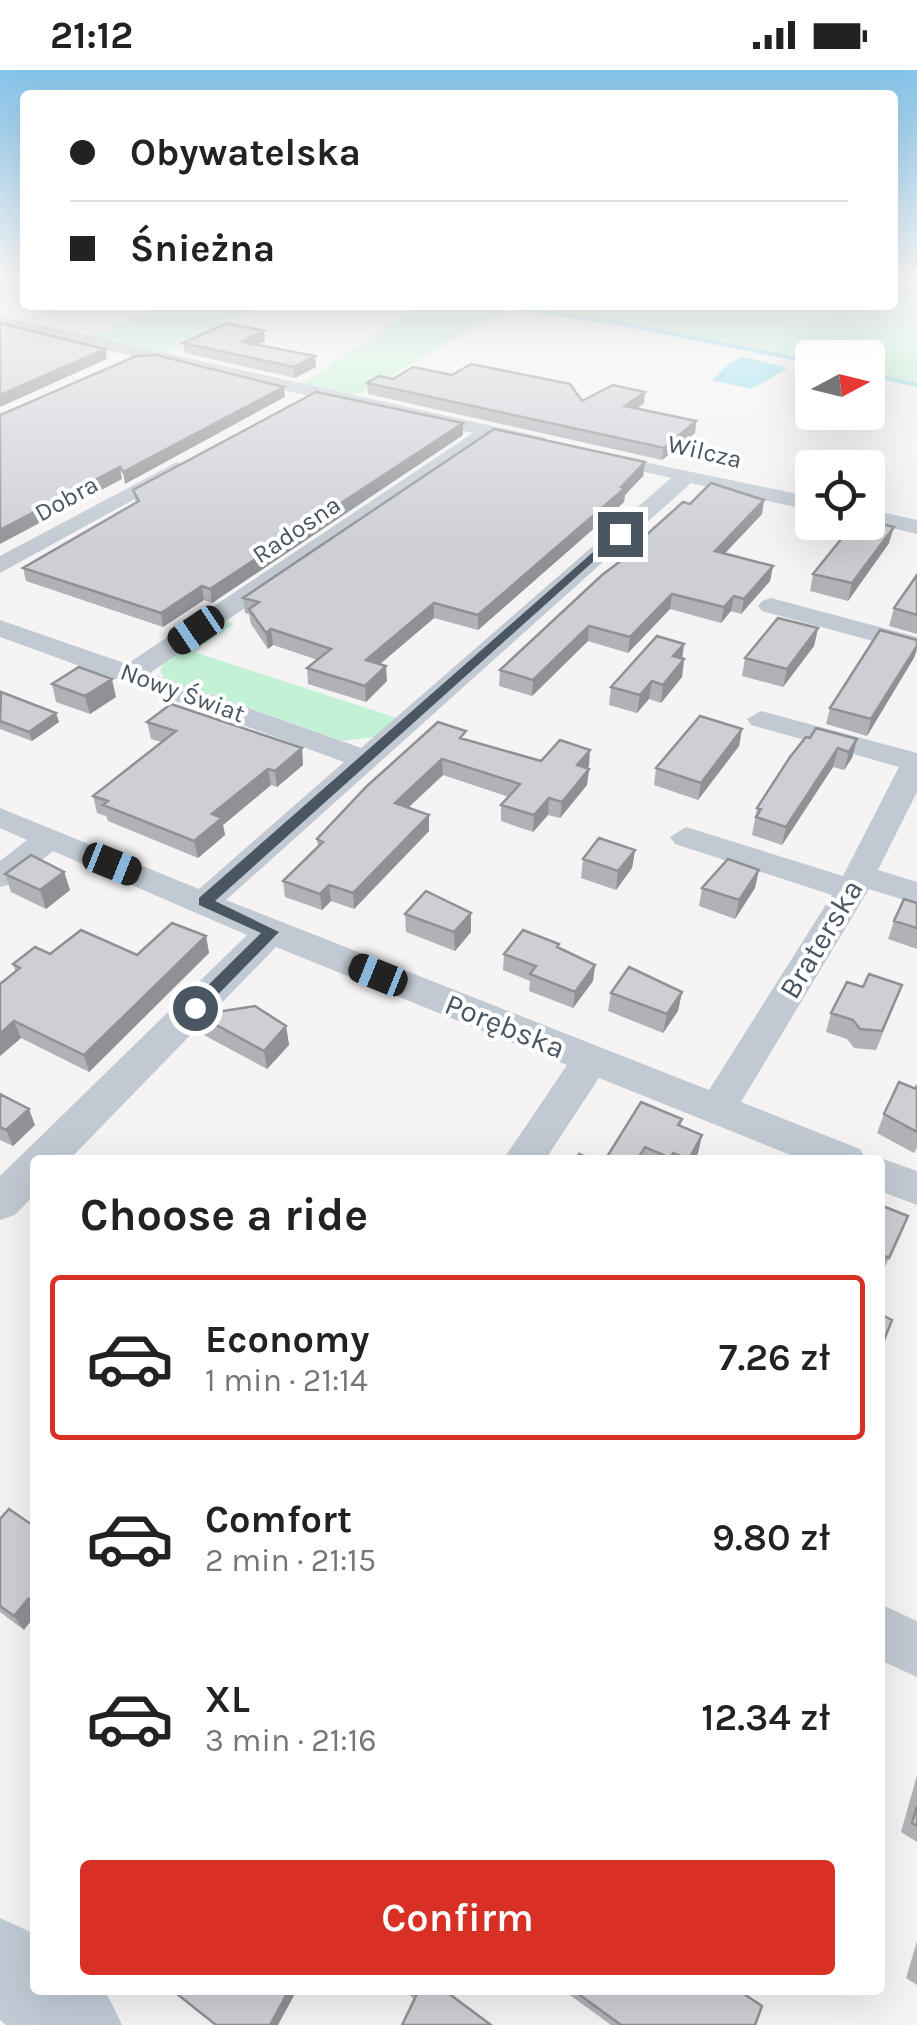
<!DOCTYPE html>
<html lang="en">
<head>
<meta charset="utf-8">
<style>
	:root { --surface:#fff; --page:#f6f6f6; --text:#222; --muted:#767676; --line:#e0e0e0; --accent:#d93025 }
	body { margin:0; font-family:Karla,sans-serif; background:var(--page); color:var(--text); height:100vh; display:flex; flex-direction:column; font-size:38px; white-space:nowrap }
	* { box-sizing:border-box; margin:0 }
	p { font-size:32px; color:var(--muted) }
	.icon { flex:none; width:55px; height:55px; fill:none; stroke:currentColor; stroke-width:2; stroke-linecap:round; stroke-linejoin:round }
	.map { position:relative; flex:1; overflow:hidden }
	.drawer { position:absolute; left:30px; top:1085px; width:855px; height:840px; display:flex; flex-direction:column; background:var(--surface); border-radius:10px; box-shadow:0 10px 40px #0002 }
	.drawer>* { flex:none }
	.top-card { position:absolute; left:20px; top:20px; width:878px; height:220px; border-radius:10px; box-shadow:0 10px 40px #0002; display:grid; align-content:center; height:220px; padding:0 50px; background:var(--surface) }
	.needle { width:65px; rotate:83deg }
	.fabs { position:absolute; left:795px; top:270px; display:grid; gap:20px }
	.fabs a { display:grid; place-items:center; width:90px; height:90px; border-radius:10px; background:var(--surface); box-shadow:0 10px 40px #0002; font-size:50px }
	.end { position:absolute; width:45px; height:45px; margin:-22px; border:12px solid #4a5661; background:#fff; box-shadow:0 0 0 5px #fff }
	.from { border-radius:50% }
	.car { position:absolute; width:30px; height:60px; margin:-30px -15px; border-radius:12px; box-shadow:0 0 8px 2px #0007; background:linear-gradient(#222 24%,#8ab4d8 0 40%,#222 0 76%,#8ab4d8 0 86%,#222 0) }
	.top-card b { display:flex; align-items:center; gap:35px; height:95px; font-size:38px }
	.top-card b+b { border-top:2px solid var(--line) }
	.top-card i { width:25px; height:25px; background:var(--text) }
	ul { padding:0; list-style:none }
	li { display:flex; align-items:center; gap:30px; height:165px; margin:0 20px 15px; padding:0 30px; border:5px solid transparent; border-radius:10px }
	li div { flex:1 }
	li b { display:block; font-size:38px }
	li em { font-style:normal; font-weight:600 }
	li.on { border-color:var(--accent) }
	li>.icon { width:90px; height:90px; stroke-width:1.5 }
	h2 { padding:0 50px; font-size:45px; line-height:120px }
	.primary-button { display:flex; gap:20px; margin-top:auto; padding:20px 50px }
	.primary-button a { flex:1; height:115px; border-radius:10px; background:var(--accent); color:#fff; font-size:40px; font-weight:600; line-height:115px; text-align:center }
	.status { display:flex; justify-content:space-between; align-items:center; height:70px; padding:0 50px; background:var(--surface); direction:ltr }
	.status svg { height:28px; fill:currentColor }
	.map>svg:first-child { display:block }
	.green { fill:#c3f1d5 }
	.water { fill:#90daee }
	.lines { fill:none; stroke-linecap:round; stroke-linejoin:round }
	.stream { stroke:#90daee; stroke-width:4 }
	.street { fill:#c1cad2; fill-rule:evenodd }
	.secondary { fill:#c1cbd6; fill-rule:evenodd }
	.wall { fill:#b0b2b7 }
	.shaded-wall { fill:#909195 }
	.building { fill:#cdcfd5; stroke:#909195; stroke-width:2.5 }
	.route { fill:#4a5661 }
	.labels { text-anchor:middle; stroke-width:8; stroke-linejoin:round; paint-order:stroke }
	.far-street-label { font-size:25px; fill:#4a5661; stroke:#fff }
	.street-label { font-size:30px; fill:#4a5661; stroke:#fff }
</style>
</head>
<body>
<div class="status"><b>21:12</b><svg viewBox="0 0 49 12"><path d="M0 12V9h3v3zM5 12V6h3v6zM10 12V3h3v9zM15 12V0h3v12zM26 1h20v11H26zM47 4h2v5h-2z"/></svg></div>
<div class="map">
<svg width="917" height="1955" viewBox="0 0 917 1955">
	<rect width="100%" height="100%" fill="#f5f3f3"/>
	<path class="green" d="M 893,207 L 917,207 L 917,313 L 868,303 L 868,288 L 812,288 L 812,291 L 607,249 L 509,235 L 892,235 Z
		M 165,235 L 258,235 L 167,283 L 91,267 Z
		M 422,235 L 508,238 L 357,325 L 301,314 Z
		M 224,551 L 234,554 L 194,582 L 397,648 L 374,667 L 342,671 L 165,608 L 160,601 L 164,592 Z"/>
	<path class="water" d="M 743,287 L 781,296 L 787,299 L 751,319 L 712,310 L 731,292 Z"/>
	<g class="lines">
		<path class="stream" d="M 496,235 L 618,253 L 812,292
			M 868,304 L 917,315"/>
		<path class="street" d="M 0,246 L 546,368 L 546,376 L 539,378 L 493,368 L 150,603 L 361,678 L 671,408 L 591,389 L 591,381 L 812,427 L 812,441 L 691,413 L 226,830 L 709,1020 L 832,825 L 675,774 L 670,767 L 686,757 L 843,806 L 899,697 L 751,655 L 747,649 L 761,641 L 917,683 L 917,722 L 878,800 L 917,812 L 917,834 L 869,819 L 741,1032 L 860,1079 L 866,1090 L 803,1090 L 599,1008 L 545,1090 L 503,1090 L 567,995 L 276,877 L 69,1090 L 35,1090 L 35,1124 L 15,1145 L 0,1150 L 0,1106 L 247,865 L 53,781 L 12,814 L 0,817 L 0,791 L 27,770 L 0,758 L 0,738 L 199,819 L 344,692 L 0,567 L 0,550 L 127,594 L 473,363 L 0,256 Z
			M 177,392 L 184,394 L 184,402 L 0,503 L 0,486 Z
			M 868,439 L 917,450 L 917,464 L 867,452 Z
			M 771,528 L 917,567 L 917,583 L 762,541 L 758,536 L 762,531 Z
			M 880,1088 L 917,1101 L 917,1135 L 880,1121 L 880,1090 L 873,1090 Z
			M 880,1534 L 917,1551 L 917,1607 L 880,1590 Z"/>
		<path class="secondary" d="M 0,1848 L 35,1864 L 35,1920 L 105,1920 L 122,1955 L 6,1955 L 0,1950 Z"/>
	</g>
	<path class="wall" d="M 264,261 L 265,271 L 258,275 L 315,286 L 316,297 L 295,308 L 185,283 L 183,273 Z
		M 367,313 L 582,331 L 644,333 L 636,339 L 696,351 L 695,363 L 662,390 L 368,324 Z
		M 463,365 L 212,533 L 204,530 L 163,557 L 26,511 L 23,498 L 136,433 L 133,420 Z
		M 645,392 L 643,406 L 625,425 L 624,432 L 478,560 L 434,548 L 380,594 L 387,611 L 366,632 L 308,614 L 307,598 L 318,590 L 273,575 L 268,579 L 251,554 L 249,544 L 245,543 L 243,528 Z
		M 762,444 L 724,484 L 773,496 L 770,511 L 741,544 L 731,541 L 721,553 L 670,539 L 628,583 L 588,571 L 532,626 L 499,616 L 500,600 L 633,481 L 634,476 Z
		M 889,473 L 848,531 L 810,521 L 813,504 Z
		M 917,505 L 917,564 L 889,556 L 894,538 Z
		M 818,558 L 814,576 L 783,617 L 742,606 L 745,588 Z
		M 915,586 L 867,666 L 826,654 L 830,638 Z
		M 682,589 L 684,589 L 682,607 L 661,633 L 649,629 L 637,643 L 609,635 L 611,617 Z
		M 52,614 L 116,627 L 90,644 L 56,632 Z
		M 0,623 L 59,652 L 32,671 L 0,659 Z
		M 147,652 L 302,678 L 303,695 L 277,717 L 271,715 L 223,755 L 225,765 L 198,788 L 108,751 L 106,746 L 97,743 L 93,726 L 162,672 L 151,669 Z
		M 742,659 L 739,676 L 698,730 L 654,715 L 656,698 Z
		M 810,668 L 857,669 L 852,688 L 844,700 L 833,697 L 782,775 L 752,765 L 757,738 Z
		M 466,670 L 541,691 L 589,696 L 587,699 L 589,699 L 587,715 L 560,748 L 548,745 L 533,762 L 501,751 L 501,735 L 509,727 L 443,705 L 408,738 L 429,745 L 429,761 L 354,839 L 331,831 L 322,840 L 285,827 L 283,811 L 318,777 L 317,769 Z
		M 635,780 L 632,798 L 616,820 L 581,808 L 583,789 Z
		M 64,802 L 70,820 L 46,839 L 11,822 L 5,804 Z
		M 702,818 L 755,818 L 735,849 L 699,836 Z
		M 917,833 L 917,879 L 888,869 L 894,851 Z
		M 405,844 L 471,862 L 455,881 L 406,862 Z
		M 206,866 L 209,883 L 89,1002 L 21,968 L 0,986 L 16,902 L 13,894 L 50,884 L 137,885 Z
		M 559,874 L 559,878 L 595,895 L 593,911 L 573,938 L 529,921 L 530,911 L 503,900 L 504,884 Z
		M 682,922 L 678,941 L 663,963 L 608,941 L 611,923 Z
		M 895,934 L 876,980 L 854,978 L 847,969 L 826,962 L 831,943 Z
		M 198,945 L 286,956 L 289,975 L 267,999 L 202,964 Z
		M 917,1015 L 917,1078 L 914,1083 L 877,1063 L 884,1044 L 916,1019 Z
		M 0,1024 L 35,1055 L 13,1076 L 0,1070 Z
		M 682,1049 L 681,1056 L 702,1065 L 698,1083 L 694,1090 L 605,1090 Z
		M 880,1135 L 889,1188 L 881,1206 L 880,1205 Z
		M 0,1449 L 24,1560 L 0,1542 Z
		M 917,1705 L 917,1772 L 901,1762 Z
		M 917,1871 L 917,1915 L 906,1908 Z
		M 404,1920 L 444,1920 L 414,1929 Z
		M 563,1920 L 738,1920 L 755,1955 L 611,1955 Z"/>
	<path class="shaded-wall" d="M 264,261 L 265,271 L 243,282 L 242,272 Z
		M 105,279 L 107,289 L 0,337 L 0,325 Z
		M 315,286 L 316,297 L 295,308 L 294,297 Z
		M 284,317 L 285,327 L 125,414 L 123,402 Z
		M 645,322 L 644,333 L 624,348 L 625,336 Z
		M 696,351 L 695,363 L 662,390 L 664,378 Z
		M 463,353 L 463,365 L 212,533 L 210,519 Z
		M 645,392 L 643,406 L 625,425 L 624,432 L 478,560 L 478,545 L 621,417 Z
		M 120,397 L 122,409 L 0,474 L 0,460 Z
		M 764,430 L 762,444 L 713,496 L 715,481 Z
		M 894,457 L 889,473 L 848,531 L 852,513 Z
		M 773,496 L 770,511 L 741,544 L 744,529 Z
		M 202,516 L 204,530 L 163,557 L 161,543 Z
		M 672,524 L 670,539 L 628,583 L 630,567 Z
		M 734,526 L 731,541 L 721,553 L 724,537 Z
		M 434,533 L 434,548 L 367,605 L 366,590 Z
		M 589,556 L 588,571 L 532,626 L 533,610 Z
		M 818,558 L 814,576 L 783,617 L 787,599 Z
		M 271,559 L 273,575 L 268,579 L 266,563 Z
		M 684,574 L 682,591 L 673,586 Z
		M 917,576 L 915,586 L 867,666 L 871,649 Z
		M 684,589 L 682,607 L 661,633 L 663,615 Z
		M 386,596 L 387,611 L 366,632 L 365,616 Z
		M 112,609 L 116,627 L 90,644 L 85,626 Z
		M 652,611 L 649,629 L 637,643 L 640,625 Z
		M 56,643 L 59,652 L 32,671 L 29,662 Z
		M 742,659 L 739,676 L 698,730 L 701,713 Z
		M 857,669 L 852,688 L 844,700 L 849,682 Z
		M 302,678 L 303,695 L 277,717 L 275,701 Z
		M 838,678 L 833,697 L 782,775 L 786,757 Z
		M 590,680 L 589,696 L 576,711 L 577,695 Z
		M 442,689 L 443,705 L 396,749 L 395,733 Z
		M 268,699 L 271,715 L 223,755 L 225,765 L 198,788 L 194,771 L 212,744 Z
		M 589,699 L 587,715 L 560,748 L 562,732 Z
		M 549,728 L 548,745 L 533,762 L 534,745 Z
		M 429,745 L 429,761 L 354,839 L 353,823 Z
		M 635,780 L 632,798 L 616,820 L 618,801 Z
		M 759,800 L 755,818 L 735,849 L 739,830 Z
		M 64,802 L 70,820 L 46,839 L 40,820 Z
		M 329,815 L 331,831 L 322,840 L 320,824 Z
		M 471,843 L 471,862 L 455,881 L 454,862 Z
		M 206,866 L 209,883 L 89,1002 L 84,985 Z
		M 595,895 L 593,911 L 573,938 L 575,922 Z
		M 682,922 L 678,941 L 663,963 L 667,944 Z
		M 14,951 L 21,968 L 0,986 L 0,964 Z
		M 286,956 L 289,975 L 267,999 L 264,981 Z
		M 29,1039 L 35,1055 L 13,1076 L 6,1060 Z
		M 702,1065 L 698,1083 L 694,1090 L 688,1090 Z
		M 35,1527 L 35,1546 L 24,1560 L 14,1546 L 28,1529 Z
		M 289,1920 L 297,1920 L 278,1955 L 270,1955 Z"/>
	<path class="building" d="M 0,253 L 105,279 L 0,325 Z
		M 227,253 L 264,261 L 242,272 L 315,286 L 294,297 L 183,273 Z
		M 156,285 L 284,317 L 123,402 L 120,397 L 0,460 L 0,345 L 136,286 Z
		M 471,294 L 570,314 L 582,331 L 613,315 L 645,322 L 625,336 L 696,351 L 664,378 L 367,313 L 379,306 L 393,309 L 413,297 L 452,305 Z
		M 316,322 L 463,353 L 210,519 L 202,516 L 161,543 L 23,498 L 139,431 L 133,420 Z
		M 494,359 L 645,392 L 621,417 L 625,418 L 478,545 L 434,533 L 366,590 L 386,596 L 365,616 L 307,598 L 331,579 L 271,559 L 266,563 L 249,539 L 259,532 L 243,528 Z
		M 711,413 L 764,430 L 715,481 L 773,496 L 744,529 L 734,526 L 724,537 L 672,524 L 630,567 L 589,556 L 533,610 L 500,600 L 602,505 L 638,478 L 634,476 L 683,432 L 690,434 Z
		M 868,451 L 894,457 L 852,513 L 813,504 L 855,452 L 868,452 Z
		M 917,505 L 917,545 L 894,538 Z
		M 778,548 L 818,558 L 787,599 L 745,588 Z
		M 880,560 L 917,570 L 917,576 L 871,649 L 830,638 Z
		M 657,566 L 684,574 L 673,586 L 684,589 L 663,615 L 652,611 L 640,625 L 611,617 Z
		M 79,597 L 112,609 L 85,626 L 52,614 Z
		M 1,622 L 56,643 L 29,662 L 0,651 Z
		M 171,634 L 302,678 L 275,701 L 268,699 L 212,744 L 222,748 L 194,771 L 103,735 L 108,731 L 93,726 L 176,661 L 147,652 Z
		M 700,646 L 742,659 L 701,713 L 656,698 Z
		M 438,652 L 466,661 L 460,668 L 541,691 L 560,670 L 590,680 L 577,695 L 589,699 L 562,732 L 549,728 L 534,745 L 501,735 L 520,714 L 442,689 L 395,733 L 429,745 L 353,823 L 329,815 L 320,824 L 283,811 L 323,772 L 317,769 L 367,716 Z
		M 816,658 L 857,669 L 849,682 L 838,678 L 786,757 L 756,747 L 761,739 L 757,738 L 790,687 L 806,667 L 810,668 Z
		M 599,768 L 635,780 L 618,801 L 583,789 Z
		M 31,785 L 64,802 L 40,820 L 5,804 Z
		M 728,789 L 759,800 L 739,830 L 702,818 Z
		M 426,821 L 471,843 L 454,862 L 405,844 Z
		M 904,829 L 917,833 L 917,858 L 894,851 Z
		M 172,853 L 206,866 L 84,985 L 14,951 L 0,964 L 0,914 L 20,898 L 13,894 L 35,877 L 50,884 L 81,860 L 137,885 Z
		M 523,860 L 559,874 L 557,877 L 595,895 L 575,922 L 530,904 L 536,896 L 504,884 Z
		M 629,897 L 682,922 L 667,944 L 611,923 Z
		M 869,904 L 902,915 L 882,961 L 860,959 L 853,950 L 831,943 L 847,912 L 863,917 Z
		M 255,936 L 286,956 L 264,981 L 198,945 Z
		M 899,1012 L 916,1019 L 917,1015 L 917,1062 L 884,1044 Z
		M 0,1024 L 29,1039 L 6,1060 L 0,1057 Z
		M 641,1032 L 682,1049 L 678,1055 L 702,1065 L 689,1089 L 673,1083 L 670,1088 L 645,1077 L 637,1090 L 605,1090 Z
		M 579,1084 L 593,1090 L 575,1090 Z
		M 880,1135 L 908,1146 L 889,1188 L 880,1184 Z
		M 880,1244 L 892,1250 L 880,1280 Z
		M 9,1439 L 35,1457 L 35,1527 L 28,1529 L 14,1546 L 0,1536 L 0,1449 Z
		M 917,1736 L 917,1756 L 912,1753 Z
		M 172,1920 L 289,1920 L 270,1955 L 216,1955 Z
		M 412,1920 L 444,1920 L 491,1955 L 402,1955 L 417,1924 Z
		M 573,1920 L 738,1920 L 762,1936 L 755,1955 L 621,1955 Z"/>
	<linearGradient id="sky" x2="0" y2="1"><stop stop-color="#85c3ea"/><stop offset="0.43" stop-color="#fafafa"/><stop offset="1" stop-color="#fafafa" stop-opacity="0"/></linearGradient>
	<rect width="917" height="481" fill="url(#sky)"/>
	<path class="route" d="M 616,462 L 624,464 L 215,831 L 279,862 L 201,942 L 189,942 L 189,934 L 261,863 L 199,835 L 199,828 Z"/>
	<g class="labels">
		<g class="far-street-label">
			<text transform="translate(705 381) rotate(13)" y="9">Wilcza</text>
			<text transform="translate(66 428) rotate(-29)" y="9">Dobra</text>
			<text transform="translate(296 459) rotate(-34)" y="9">Radosna</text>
			<text transform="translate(183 622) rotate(20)" y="9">Nowy Świat</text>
		</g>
		<g class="street-label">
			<text transform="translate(821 869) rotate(-59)" y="10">Braterska</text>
			<text transform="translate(505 956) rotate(22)" y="10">Porębska</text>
		</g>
	</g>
</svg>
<div class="fabs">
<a><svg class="needle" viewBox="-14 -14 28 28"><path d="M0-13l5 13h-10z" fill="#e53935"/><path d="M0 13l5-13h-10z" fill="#767676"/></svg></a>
<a><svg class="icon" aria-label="locate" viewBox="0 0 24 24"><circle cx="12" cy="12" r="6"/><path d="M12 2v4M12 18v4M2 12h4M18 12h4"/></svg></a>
</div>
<i class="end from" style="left:195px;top:938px"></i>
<i class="end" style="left:620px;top:464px"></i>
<i class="car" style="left:196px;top:560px;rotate:236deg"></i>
<i class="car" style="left:112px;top:794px;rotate:112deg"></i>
<i class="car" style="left:378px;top:905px;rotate:292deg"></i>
<div class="top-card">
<b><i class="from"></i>Obywatelska</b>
<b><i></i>Śnieżna</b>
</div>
<section class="drawer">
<h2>Choose a ride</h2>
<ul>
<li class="on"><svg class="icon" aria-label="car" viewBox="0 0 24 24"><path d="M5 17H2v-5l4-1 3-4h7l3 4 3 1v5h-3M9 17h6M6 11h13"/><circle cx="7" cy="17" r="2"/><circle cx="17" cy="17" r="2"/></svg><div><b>Economy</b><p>1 min · 21:14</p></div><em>7.26 zł</em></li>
<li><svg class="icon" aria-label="car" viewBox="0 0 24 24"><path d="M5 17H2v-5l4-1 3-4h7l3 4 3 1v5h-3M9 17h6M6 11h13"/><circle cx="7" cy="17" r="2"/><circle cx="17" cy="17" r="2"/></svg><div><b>Comfort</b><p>2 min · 21:15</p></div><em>9.80 zł</em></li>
<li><svg class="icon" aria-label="car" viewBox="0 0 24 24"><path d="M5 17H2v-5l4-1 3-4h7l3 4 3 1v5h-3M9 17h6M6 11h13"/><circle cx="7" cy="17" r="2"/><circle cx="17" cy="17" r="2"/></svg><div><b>XL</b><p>3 min · 21:16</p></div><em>12.34 zł</em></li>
</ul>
<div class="primary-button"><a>Confirm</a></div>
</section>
</div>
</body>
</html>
